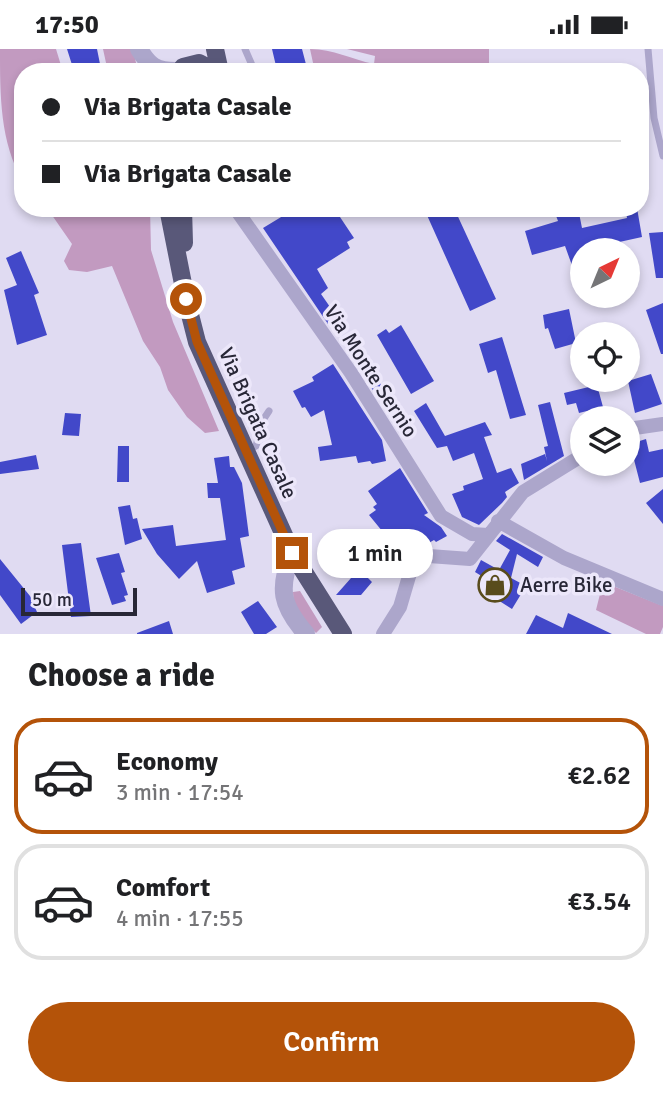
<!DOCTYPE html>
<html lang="en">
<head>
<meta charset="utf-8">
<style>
	:root { --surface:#fff; --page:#f6f6f6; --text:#202124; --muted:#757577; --line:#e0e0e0; --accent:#b45309 }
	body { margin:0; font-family:Signika,sans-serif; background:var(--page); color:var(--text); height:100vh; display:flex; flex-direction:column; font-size:26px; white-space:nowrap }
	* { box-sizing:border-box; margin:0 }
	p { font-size:23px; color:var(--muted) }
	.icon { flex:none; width:38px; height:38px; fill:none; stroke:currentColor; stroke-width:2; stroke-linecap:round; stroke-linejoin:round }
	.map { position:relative; height:585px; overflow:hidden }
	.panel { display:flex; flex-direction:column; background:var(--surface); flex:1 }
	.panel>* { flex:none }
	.banner { position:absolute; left:14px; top:14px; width:635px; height:154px; border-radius:28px; box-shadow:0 4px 10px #0003; display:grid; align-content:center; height:154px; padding:0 28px; background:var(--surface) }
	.needle { width:46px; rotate:43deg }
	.fabs { position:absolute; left:570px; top:189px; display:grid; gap:14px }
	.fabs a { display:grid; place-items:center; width:70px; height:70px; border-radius:50%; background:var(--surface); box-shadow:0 4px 10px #0003; font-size:35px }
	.scale { position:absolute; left:21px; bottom:18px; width:116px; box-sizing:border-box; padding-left:7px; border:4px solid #282737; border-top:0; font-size:19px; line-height:24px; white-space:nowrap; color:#282737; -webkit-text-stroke:5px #ece7fa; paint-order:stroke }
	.end { position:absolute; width:32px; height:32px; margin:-16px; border:9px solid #b45309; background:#fff; box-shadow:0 0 0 4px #fff }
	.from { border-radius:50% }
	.bubble { position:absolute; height:49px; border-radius:24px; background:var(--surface); box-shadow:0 4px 10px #0003; font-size:23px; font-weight:600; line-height:49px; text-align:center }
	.banner b { display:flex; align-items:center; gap:24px; height:66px; font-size:26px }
	.banner b+b { border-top:2px solid var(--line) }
	.banner i { width:18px; height:18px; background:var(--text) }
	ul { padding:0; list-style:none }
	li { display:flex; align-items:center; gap:21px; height:116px; margin:0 14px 10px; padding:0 14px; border:4px solid var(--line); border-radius:28px }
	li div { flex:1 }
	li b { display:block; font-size:26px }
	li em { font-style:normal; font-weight:600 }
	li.on { border-color:var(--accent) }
	li>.icon { width:63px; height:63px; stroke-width:1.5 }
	h2 { padding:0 28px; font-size:32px; line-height:84px }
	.primary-button { display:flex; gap:14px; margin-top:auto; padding:14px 28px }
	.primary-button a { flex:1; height:80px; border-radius:42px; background:var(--accent); color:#fff; font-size:28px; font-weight:600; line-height:80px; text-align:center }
	.status { display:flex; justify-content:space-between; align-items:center; height:49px; padding:0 35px; background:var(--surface); direction:ltr }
	.status svg { height:19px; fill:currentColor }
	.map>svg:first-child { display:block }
	.green { fill:#c29ac0 }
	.building { fill:#4248c9 }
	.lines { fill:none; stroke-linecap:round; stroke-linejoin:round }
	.service { stroke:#aca6cb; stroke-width:7 }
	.minor { stroke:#aca6cb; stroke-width:14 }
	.tertiary { stroke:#aca6cb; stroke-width:18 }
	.primary { stroke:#595879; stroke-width:18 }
	.route { stroke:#b45309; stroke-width:9 }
	.labels { text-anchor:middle; stroke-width:7; stroke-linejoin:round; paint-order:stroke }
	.street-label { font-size:21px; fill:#282737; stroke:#ece7fa }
	.poi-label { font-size:21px; fill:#282737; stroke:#ece7fa; text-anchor:start }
</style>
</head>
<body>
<div class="status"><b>17:50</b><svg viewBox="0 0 49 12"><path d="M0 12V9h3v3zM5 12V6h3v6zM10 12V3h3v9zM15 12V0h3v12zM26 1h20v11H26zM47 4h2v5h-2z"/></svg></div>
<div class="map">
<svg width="663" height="585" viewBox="0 0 663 585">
	<rect width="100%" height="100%" fill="#e0dbf2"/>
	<path class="green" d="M 0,0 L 56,0 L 63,23 L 23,23 L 23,132 C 0,94 0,46 0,0 Z
		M 103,0 L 133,0 L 138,23 L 108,23 Z
		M 310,0 C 334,0 350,10 374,15 L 375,7 L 347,0 L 489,0 L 489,23 L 315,23 Z
		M 47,159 L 150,159 L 151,201 L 173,273 L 219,382 L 205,384 L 187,368 L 168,341 L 160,318 L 143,292 L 112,217 L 87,223 L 69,221 L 64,212 L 72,195 Z
		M 603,533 L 663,557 L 663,578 L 660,585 L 646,585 L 596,561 Z
		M 300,542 L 322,578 L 316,584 L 294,561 L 293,543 Z"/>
	<path class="building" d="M 67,0 L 97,0 L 100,15 L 85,20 L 83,16 L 73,19 Z
		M 272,0 L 302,0 L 308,23 L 284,23 L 283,15 L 276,17 Z
		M 296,159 L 354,159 L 340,168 L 354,189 L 347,193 L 350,199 L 317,220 L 328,239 L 321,245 L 337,268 L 328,275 L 263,179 Z
		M 427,159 L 454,159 L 496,250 L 470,262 L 426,164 L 429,163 Z
		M 571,159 L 578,159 L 582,179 L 627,169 L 625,159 L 637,159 L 642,188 L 583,201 L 582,244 L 565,197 L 532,206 L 525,182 L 558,172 L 555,164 Z
		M 663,183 L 663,229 L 656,229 L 649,184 Z
		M 21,202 L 39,244 L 34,246 L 47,286 L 17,296 L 4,241 L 17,236 L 6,209 Z
		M 663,254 L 663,305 L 661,305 L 646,261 Z
		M 569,260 L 576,294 L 555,300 L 548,279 L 545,280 L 543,266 Z
		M 401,276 L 434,332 L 411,345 L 377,286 L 386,280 L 389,284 Z
		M 502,288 L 526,366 L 510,370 L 496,321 L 488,324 L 479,295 Z
		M 333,315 L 382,391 L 386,412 L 372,415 L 370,412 L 358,414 L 356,407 L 320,412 L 318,398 L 332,396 L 324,361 L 311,368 L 305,358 L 302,359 L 293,342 L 314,332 L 312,328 Z
		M 651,325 L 662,355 L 635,364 L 628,332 Z
		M 377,329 L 397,360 L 389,366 L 369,335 Z
		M 597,336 L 603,358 L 579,364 L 576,354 L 567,356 L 564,344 Z
		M 550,353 L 564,407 L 524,431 L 521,415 L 545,405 L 547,412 L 544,398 L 548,397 L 538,356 Z
		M 426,354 L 445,387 L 485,373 L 492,386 L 484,388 L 497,424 L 511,419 L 519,434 L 505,443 L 507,448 L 502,454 L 479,476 L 462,468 L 452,445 L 464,441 L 463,437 L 483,430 L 474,404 L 453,412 L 447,397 L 437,399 L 414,362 Z
		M 65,364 L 81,365 L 79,387 L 62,386 Z
		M 646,390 L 649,403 L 663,400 L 663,428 L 640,434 L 630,395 Z
		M 118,397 L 129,397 L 129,433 L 117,433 Z
		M 36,406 L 39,420 L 0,425 L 0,413 Z
		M 229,407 L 230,418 L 234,418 L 242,434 L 249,487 L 240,489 L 245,518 L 232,522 L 235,535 L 207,544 L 197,512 L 179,530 L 157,505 L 142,480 L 173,476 L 176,497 L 226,491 L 220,449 L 208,449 L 207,434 L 218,434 L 214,409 Z
		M 400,419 L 428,464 L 424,466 L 441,478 L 447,487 L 436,493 L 434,491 L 411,504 L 396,482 L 387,488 L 369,466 L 376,461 L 373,458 L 377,455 L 368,442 Z
		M 663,440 L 663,475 L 646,454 Z
		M 130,456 L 133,470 L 137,469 L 142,490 L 125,496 L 118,458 Z
		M 502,485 L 543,508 L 538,518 L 517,505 L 511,529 L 526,537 L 512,560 L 490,546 L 491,543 L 484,539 L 488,531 L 475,523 L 481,511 L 499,521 L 510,501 L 496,492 Z
		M 81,494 L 91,567 L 71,568 L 62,496 Z
		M 119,504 L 125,523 L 121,524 L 128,546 L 124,547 L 126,552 L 112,556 L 96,509 Z
		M 0,510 L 30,547 L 37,563 L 21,575 L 0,546 Z
		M 359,520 L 372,533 L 361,546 L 336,546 Z
		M 258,552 L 277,578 L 266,585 L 254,585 L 241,563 Z
		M 568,564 L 612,585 L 526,585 L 536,566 L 563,579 Z
		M 169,572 L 173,585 L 137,585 L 137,584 Z"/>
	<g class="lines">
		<path class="service" d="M 245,0 L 255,23
			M 648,0 L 654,69 L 663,107
			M 247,402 L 256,397 L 263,371 L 269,362"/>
		<path class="minor" d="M 235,159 L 351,324 L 441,467 L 472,485 L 488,486
			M 628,380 L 663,375
			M 498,472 L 564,509 L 663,550
			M 383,585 L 400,558 L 410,524 L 417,514 L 429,507 L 470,510 L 523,443 L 583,406"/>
		<path class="tertiary" d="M 139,0 C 149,17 156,22 176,22
			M 292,504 C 278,540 281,556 306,585"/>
		<path class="primary" d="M 215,0 L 220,23
			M 183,18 L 199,14 L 216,23
			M 168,159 L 186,250 L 197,293 L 292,504 L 343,585
			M 183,159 L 184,194"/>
	</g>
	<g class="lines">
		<path class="route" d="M 186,250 L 197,293 L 292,504"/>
	</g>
	<defs>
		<symbol id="shop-ring" viewBox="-11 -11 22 22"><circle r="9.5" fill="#ece7fa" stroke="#594c1c" stroke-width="1.5"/><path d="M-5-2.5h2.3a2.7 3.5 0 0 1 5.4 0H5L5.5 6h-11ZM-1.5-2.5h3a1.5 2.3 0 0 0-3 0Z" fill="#594c1c"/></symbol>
	</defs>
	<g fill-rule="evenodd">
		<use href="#shop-ring" x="476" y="517" width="38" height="38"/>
	</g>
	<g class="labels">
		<g class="street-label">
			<text transform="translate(371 322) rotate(57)" y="7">Via Monte Sernio</text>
			<text transform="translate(258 374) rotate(66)" y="7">Via Brigata Casale</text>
		</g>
		<g class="poi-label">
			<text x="520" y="543">Aerre Bike</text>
		</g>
	</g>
</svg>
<div class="fabs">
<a><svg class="needle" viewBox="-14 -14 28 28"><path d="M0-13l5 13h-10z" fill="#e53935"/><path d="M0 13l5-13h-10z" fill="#757577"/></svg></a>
<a><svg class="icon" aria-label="locate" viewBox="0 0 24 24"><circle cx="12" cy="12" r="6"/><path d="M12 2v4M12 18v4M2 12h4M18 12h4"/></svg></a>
<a><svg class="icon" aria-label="layers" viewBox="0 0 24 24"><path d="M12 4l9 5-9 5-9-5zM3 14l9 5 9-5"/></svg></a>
</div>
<div class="scale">50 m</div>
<i class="end from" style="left:186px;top:250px"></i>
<i class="end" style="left:292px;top:504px"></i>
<div class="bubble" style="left:317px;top:480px;width:116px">1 min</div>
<div class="banner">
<b><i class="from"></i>Via Brigata Casale</b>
<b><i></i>Via Brigata Casale</b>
</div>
</div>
<section class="panel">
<h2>Choose a ride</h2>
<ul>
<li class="on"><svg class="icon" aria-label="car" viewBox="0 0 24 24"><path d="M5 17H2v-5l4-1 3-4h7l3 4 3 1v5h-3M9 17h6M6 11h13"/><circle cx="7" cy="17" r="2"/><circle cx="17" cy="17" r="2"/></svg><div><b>Economy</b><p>3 min · 17:54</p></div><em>€2.62</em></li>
<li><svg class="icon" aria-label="car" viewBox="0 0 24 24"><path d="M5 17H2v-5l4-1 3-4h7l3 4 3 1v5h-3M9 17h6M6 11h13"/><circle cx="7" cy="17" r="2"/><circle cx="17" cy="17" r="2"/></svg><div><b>Comfort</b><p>4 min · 17:55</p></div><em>€3.54</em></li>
</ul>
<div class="primary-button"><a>Confirm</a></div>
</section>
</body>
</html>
